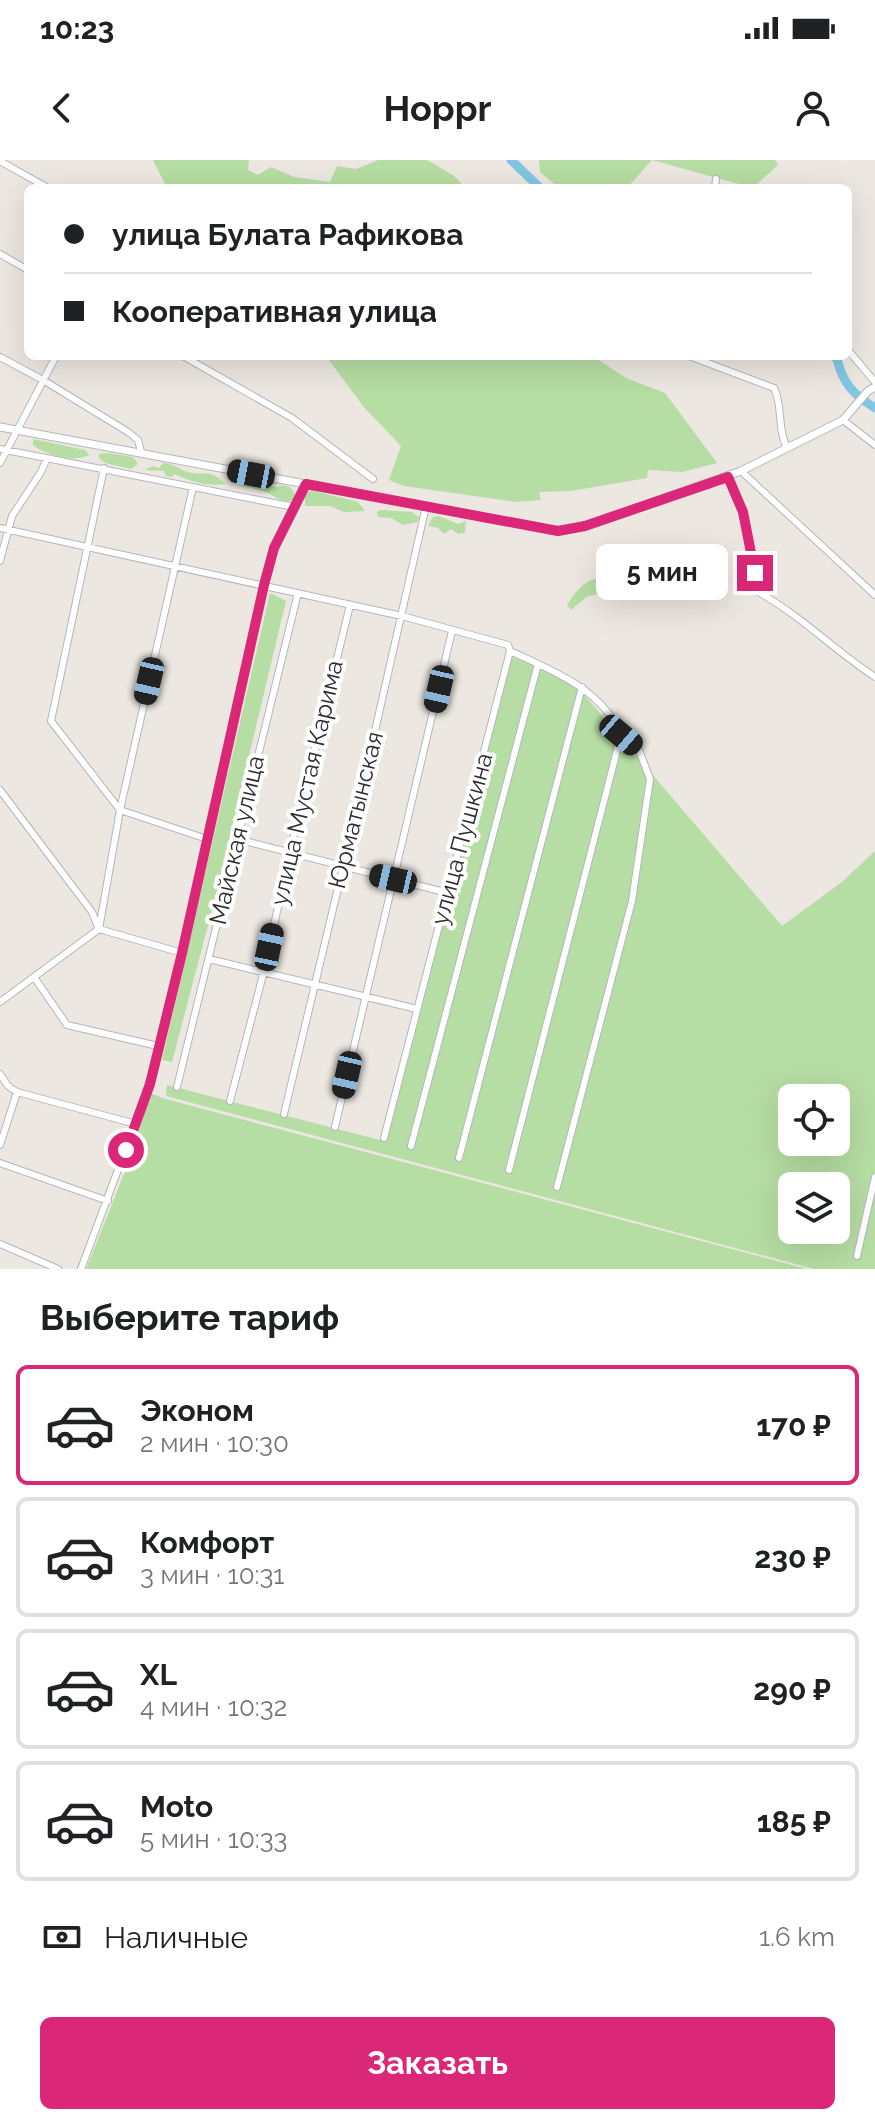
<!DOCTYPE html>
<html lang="ru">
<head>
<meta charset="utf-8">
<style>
	:root { --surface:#fff; --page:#f6f6f6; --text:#202124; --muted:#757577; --line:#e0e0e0; --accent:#db2777 }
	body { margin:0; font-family:Raleway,sans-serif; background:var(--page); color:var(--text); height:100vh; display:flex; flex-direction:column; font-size:30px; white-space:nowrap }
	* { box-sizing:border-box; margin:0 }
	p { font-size:26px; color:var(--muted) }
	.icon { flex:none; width:44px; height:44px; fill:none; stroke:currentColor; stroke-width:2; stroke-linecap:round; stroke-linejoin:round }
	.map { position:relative; height:1109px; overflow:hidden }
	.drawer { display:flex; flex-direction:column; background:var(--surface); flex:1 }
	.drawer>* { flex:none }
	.guide { position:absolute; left:24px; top:24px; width:828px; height:176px; border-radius:12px; box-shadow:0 8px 32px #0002; display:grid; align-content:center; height:176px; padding:0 40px; background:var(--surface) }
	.controls { position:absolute; left:778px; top:924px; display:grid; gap:16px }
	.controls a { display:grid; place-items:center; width:72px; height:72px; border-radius:12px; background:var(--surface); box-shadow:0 8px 32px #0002; font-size:40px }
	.end { position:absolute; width:36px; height:36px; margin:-18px; border:10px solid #db2777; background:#fff; box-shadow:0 0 0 4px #fff }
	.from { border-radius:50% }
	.bubble { position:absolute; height:56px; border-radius:12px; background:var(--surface); box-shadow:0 8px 32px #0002; font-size:26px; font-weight:700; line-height:56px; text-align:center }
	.car { position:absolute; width:24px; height:48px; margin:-24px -12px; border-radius:10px; box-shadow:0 0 6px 2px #0007; background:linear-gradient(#222 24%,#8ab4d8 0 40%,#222 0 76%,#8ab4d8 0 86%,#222 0) }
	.guide b { display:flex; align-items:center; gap:28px; height:76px; font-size:30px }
	.guide b+b { border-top:2px solid var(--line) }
	.guide i { width:20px; height:20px; background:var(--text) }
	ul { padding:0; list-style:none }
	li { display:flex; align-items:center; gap:24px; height:120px; margin:0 16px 12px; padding:0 24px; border:4px solid var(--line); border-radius:12px }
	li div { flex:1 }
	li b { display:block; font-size:30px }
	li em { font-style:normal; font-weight:700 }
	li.current { border-color:var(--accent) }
	li>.icon { width:72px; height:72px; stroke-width:1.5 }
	h2 { padding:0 40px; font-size:36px; line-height:96px }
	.pay { display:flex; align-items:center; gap:20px; height:88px; padding:0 40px; font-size:30px }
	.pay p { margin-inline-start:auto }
	.primary-button { display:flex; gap:16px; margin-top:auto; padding:16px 40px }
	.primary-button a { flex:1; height:92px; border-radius:12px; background:var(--accent); color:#fff; font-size:32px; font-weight:700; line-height:92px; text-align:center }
	.status { display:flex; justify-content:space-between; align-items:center; height:56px; padding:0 40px; background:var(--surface); direction:ltr }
	.status svg { height:22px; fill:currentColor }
	header { display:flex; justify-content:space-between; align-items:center; height:104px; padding:0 40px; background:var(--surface); font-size:36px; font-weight:700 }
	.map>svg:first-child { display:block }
	.green { fill:#b6dda3; fill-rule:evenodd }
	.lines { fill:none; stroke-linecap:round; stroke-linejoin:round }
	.river { stroke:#7fc7e3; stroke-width:9 }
	.minor-casing { stroke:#b4b6be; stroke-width:8 }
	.tertiary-casing { stroke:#b4b6be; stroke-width:9 }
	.minor { stroke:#fff; stroke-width:6 }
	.tertiary { stroke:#fff; stroke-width:7 }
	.route { stroke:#db2777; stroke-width:10 }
	.labels { text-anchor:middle; stroke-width:8; stroke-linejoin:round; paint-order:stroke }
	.street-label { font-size:24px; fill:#2c2c2c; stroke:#fff }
</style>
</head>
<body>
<div class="status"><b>10:23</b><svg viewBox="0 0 49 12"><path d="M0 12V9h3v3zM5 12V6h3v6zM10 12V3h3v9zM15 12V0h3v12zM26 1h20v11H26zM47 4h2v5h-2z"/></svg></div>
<header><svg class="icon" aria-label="back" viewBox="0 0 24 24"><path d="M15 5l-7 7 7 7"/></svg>Hoppr<svg class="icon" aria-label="person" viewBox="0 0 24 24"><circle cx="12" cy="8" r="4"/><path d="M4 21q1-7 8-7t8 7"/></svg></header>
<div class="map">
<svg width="875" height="1109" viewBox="0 0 875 1109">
	<rect width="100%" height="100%" fill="#ece7e0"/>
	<path class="green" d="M 153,0 L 249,0 L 248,10 L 258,15 L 271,7 L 294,17 L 330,22 L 337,6 L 356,9 L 378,0 L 427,0 L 453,15 L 466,28 L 167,28 Z
		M 539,0 L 775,0 L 778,5 L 753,28 L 652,0 L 627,28 L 559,28 L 540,12 Z
		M 326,196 L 593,196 L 626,218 L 665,233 L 717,303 L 682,312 L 648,310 L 647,318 L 571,331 L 539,332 L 541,340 L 517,342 L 404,326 L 389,320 L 401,286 L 363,246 Z
		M 33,279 L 85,290 L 89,295 C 75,303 45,295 33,285 Z
		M 108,293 L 133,297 L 138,304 L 131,309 L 105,303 L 99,298 L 99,294 Z
		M 163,303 C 179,305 177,309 188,312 C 206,317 207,307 226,324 C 208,327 190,321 174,314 L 172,317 L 166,316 L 164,311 L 145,310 L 153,306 L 159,308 Z
		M 240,325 L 277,327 L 283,325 L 290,327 L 296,336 L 294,341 C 281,342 277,338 268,333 C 260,329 248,328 240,325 Z
		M 311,330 L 358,342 L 365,351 L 344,352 L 330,346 L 305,346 L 305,334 Z
		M 381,350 L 412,352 L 420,358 L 417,362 L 403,365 L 391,358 L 378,357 L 377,352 Z
		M 439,356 L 458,364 L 466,361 L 465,373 L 458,374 L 451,369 L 444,374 L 438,368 L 428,366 L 433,357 Z
		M 607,417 L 610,431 L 586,437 L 571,450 L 567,445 C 578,428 586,418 607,417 Z
		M 270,433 L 286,441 L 213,746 L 172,902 L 162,900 Z
		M 509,496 L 547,511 L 580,530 L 782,766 L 842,722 L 875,691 L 875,1109 L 814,1109 L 166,936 L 167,925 L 384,981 ZM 792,938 L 836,938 L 836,982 L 792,982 ZM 792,1026 L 836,1026 L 836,1070 L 792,1070 Z
		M 151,933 L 162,938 L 807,1109 L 86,1109 L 126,1009 Z"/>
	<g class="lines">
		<path class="river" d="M 511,0 L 540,28
			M 833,196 L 837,199 C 843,224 854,235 875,248"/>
		<defs>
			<path id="minor" d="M 0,1 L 48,28
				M 715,28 L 716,19
				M 0,94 L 28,110
				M 848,190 L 875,222
				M 183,196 L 292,258 L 373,319
				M 689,196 L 774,228 C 783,245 777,269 787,288
				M 0,197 L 43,220 L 128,272 L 138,280 L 141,292
				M 843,260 L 875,285
				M 0,289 L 294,347
				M 0,303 L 56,196
				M 104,308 L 51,561 L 120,650 L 207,679
				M 741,311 L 875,435
				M 728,317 L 743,352 L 758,432 C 800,455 834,490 875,517
				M 0,368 L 402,456 L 508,485 L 510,491 L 384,978
				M 0,401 L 12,356 L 41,312 L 47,298
				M 0,630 L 92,752 L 99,769 L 182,793
				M 237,679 L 448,733
				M 209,799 L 417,849
				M 34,817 L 67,865 L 158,886
				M 0,842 L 99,769 L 120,650 L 193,327
				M 0,914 L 8,926 L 17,932 L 136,964
				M 177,927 L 298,433
				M 230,941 L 264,811 L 290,692 L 350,445
				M 284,954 L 365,615 L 426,346
				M 335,967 L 452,471
				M 0,985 L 17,932
				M 411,986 L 538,504
				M 459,998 L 582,527
				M 0,1003 L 108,1041
				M 509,1010 L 621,575 C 602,529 553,511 510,491
				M 557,1027 L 632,741 L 650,619 L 639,590 L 621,575
				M 0,1084 L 58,1109
				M 857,1096 L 875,1017
				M 81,1109 L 150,924 L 182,793 L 264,425 L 274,388 L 306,324"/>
			<path id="tertiary" d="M 0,267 L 558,371 L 585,366 L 741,311 L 843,260 L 868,231 L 875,227"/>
		</defs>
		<use href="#minor" class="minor-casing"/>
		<use href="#tertiary" class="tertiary-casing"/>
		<use href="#minor" class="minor"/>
		<use href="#tertiary" class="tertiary"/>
	</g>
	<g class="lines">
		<path class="route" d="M 126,990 L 150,924 L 182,793 L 264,425 L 274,388 L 306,324 L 558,371 L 585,366 L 728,317 L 743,352 L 755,413"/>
	</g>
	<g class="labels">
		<g class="street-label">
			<text transform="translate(307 623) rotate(-77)" y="8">улица Мустая Карима</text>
			<text transform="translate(356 650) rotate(-76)" y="8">Юрматынская</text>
			<text transform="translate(462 679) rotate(-75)" y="8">улица Пушкина</text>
			<text transform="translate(237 680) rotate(-77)" y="8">Майская улица</text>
		</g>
	</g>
</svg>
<div class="controls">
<a><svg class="icon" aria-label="locate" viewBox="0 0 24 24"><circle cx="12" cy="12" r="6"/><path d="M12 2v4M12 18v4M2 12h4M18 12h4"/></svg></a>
<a><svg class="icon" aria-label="layers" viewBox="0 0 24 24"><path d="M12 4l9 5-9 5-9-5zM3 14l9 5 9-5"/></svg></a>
</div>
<i class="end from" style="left:126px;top:990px"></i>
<i class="end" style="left:755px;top:413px"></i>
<div class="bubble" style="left:596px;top:384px;width:132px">5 мин</div>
<i class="car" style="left:251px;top:314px;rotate:281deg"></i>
<i class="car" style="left:149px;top:521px;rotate:193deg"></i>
<i class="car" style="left:439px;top:529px;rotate:193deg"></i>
<i class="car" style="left:621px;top:575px;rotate:130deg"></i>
<i class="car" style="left:393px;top:719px;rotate:283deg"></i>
<i class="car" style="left:269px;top:787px;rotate:12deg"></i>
<i class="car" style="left:347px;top:915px;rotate:193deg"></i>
<div class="guide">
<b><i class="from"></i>улица Булата Рафикова</b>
<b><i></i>Кооперативная улица</b>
</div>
</div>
<section class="drawer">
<h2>Выберите тариф</h2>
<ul>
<li class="current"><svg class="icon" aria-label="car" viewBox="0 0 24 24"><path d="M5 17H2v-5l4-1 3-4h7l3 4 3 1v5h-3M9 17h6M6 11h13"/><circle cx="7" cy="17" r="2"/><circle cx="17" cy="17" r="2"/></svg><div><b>Эконом</b><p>2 мин · 10:30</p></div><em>170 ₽</em></li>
<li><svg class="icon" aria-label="car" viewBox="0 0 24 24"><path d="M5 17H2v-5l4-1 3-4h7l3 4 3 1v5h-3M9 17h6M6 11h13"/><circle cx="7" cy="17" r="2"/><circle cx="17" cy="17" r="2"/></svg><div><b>Комфорт</b><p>3 мин · 10:31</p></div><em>230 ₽</em></li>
<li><svg class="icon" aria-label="car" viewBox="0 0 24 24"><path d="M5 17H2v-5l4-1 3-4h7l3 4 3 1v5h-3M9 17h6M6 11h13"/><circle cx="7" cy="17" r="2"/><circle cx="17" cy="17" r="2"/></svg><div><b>XL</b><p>4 мин · 10:32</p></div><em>290 ₽</em></li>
<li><svg class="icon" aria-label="car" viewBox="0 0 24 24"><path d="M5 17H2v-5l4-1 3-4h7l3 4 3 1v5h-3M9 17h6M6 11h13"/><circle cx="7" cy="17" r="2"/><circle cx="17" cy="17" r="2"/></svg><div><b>Moto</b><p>5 мин · 10:33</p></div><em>185 ₽</em></li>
</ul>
<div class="pay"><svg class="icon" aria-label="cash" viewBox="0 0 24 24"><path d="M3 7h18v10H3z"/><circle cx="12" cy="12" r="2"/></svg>Наличные<p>1.6 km</p></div>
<div class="primary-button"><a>Заказать</a></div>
</section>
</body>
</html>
